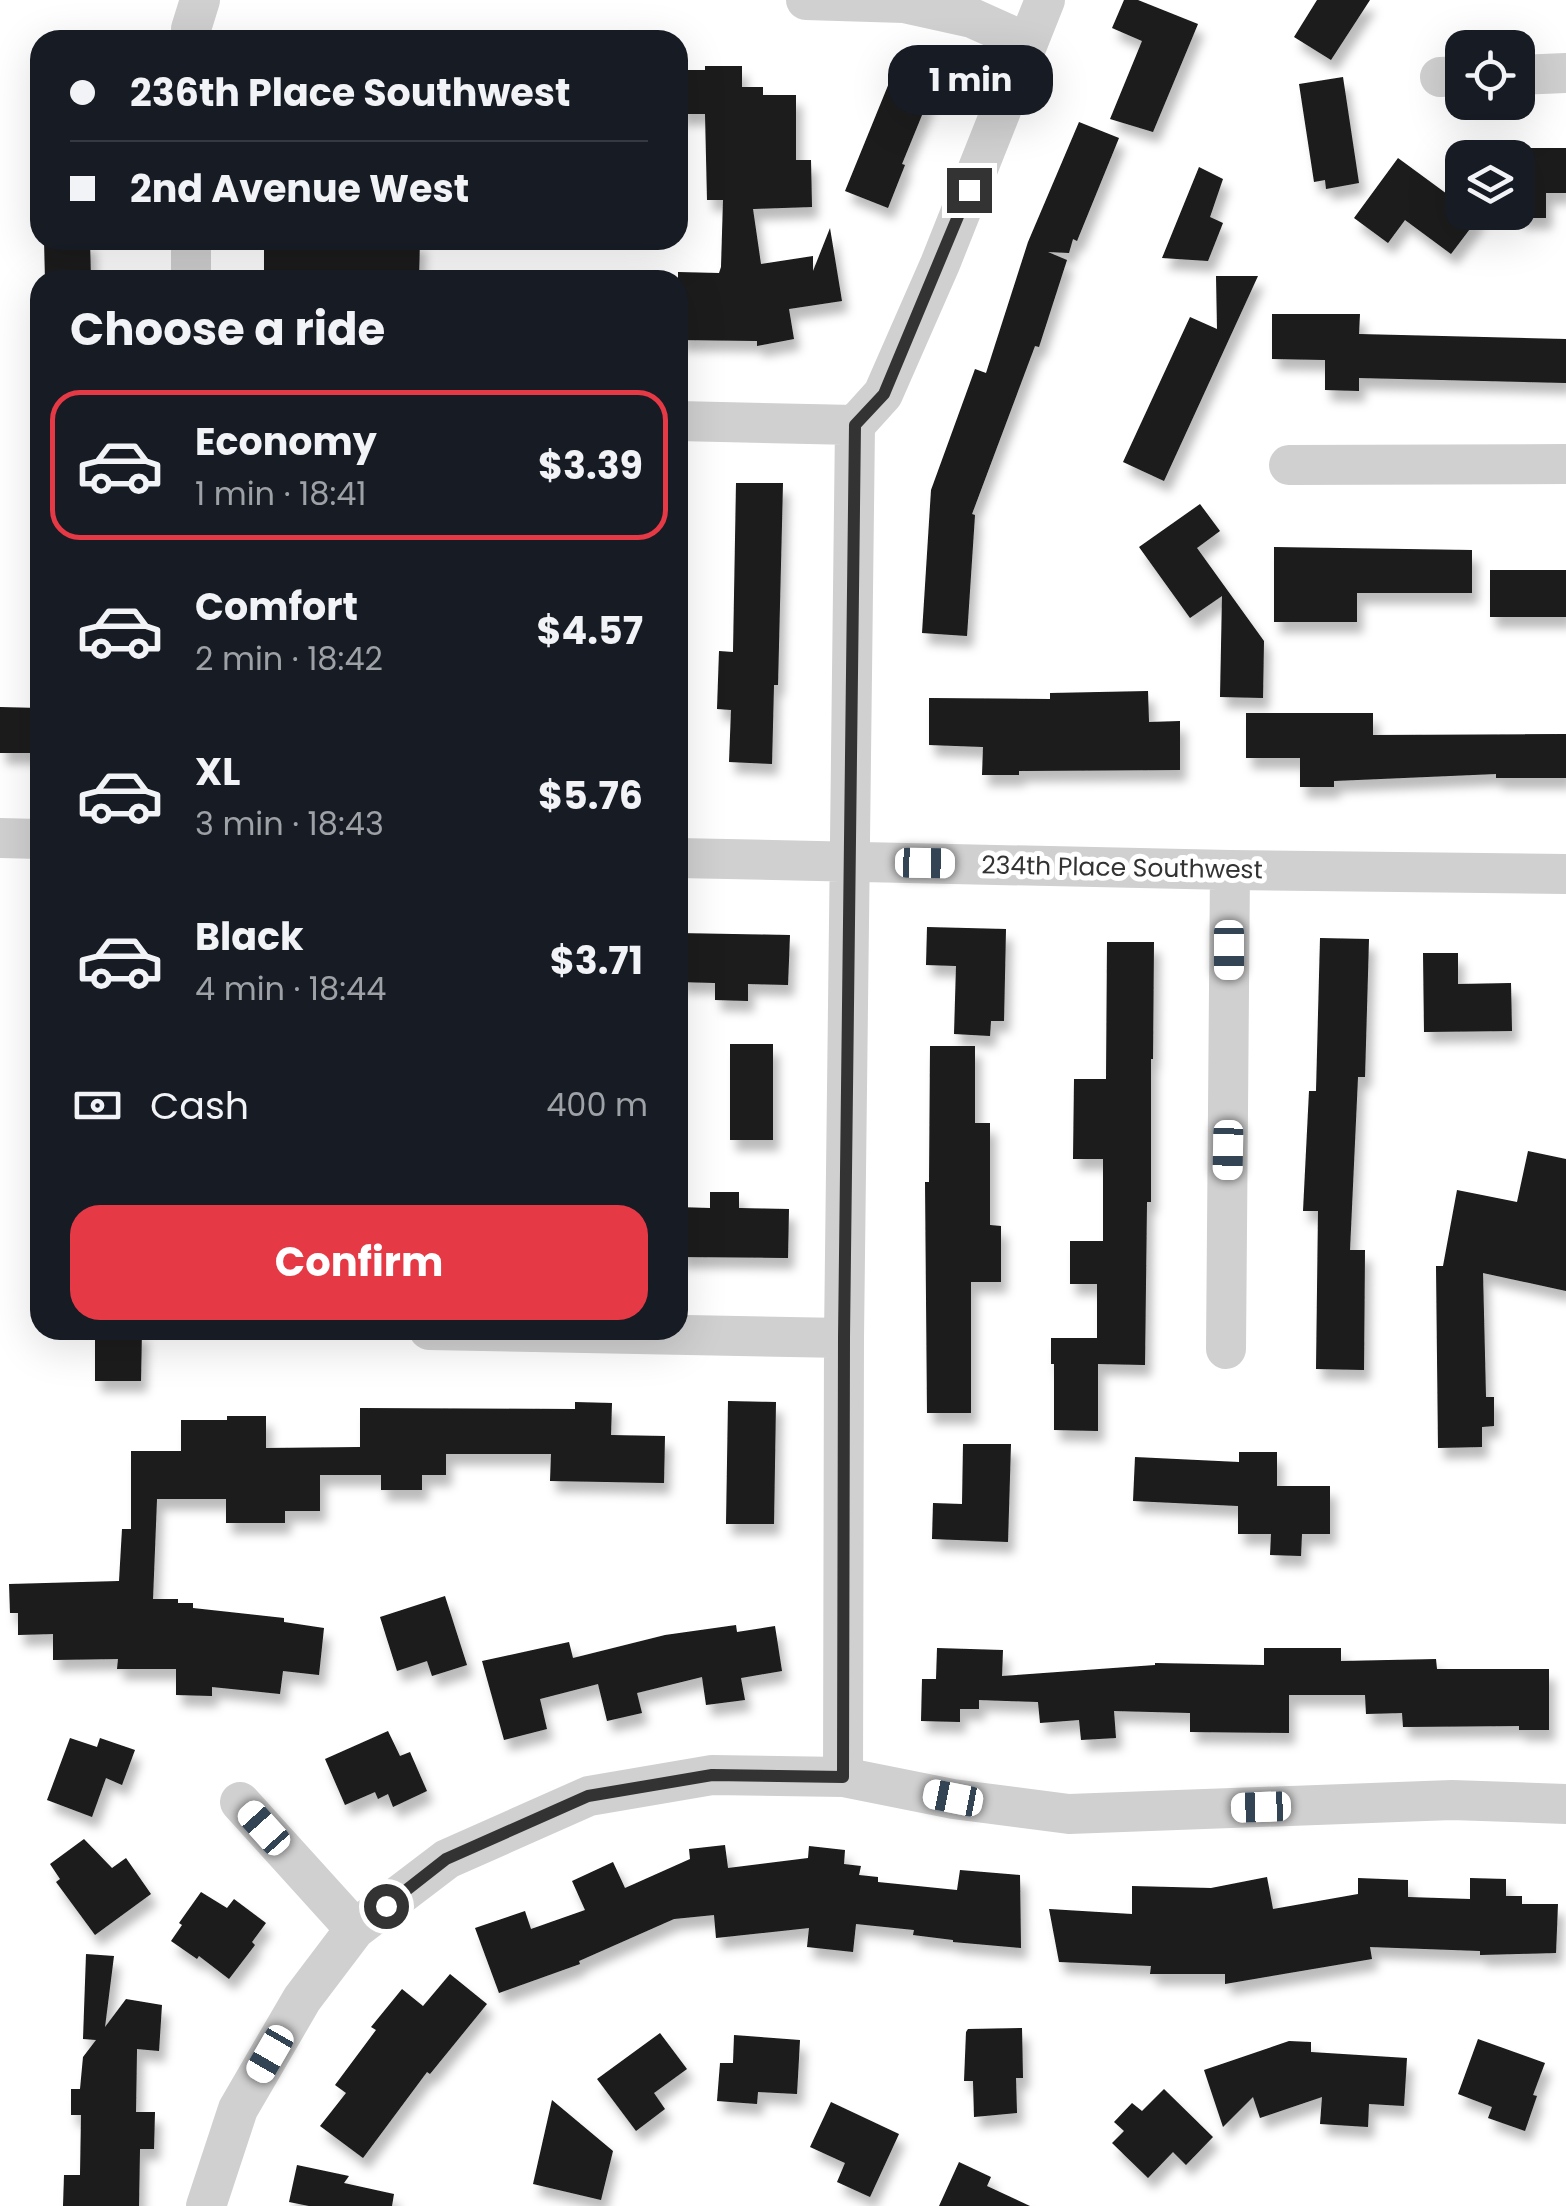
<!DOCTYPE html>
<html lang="en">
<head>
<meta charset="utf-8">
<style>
	:root { --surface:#171b24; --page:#20242c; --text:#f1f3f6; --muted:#9ea1a6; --line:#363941; --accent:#e63946 }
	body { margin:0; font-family:Poppins,sans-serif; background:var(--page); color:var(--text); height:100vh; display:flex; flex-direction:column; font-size:38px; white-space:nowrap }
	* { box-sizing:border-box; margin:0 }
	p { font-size:32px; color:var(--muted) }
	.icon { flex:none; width:55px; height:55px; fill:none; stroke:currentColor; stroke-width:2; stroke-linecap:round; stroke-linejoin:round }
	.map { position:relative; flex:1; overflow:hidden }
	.side { position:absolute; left:30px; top:270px; width:658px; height:1070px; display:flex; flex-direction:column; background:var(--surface); border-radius:30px; box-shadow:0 10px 40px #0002 }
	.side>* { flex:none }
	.hud { position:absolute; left:30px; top:30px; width:658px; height:220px; border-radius:30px; box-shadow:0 10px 40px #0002; display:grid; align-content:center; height:220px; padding:0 40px; background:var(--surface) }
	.fabs { position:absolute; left:1445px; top:30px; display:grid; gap:20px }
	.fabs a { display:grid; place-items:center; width:90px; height:90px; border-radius:20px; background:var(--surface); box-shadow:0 10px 40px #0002; font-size:50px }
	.end { position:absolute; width:45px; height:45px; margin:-22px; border:12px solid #333; background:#fff; box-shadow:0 0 0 5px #fff }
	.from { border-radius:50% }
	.bubble { position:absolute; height:70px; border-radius:30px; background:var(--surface); box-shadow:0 10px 40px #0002; font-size:32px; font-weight:700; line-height:70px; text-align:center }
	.car { position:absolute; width:30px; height:60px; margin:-30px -15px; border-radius:12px; box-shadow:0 0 8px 2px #0007; background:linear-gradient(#fff 24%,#345 0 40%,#fff 0 76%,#345 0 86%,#fff 0) }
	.hud b { display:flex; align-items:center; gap:35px; height:95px; font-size:38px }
	.hud b+b { border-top:2px solid var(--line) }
	.hud i { width:25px; height:25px; background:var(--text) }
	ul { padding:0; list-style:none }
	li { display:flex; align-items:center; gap:30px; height:150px; margin:0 20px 15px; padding:0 20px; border:5px solid transparent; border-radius:30px }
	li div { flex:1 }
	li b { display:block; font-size:38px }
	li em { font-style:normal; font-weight:700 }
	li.active { border-color:var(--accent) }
	li>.icon { width:90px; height:90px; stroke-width:1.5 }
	h2 { padding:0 40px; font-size:45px; line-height:120px }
	.pay { display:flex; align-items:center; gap:25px; height:110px; padding:0 40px; font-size:38px }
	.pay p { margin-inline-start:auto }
	.primary-button { display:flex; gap:20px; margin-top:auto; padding:20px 40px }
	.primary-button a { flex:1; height:115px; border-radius:30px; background:var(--accent); color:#fff; font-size:40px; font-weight:700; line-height:115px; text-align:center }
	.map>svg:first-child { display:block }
	.building { fill:#1a1a1a; filter:url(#shadow) }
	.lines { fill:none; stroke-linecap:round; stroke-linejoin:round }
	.minor { stroke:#d0d0d0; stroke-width:40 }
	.route { stroke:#333; stroke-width:12 }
	.labels { text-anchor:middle; stroke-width:10; stroke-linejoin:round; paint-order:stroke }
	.street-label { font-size:25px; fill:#333; stroke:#fff }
</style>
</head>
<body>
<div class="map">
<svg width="1566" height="2206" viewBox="0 0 1566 2206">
	<defs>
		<filter id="shadow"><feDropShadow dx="6" dy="11" stdDeviation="5" flood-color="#0004"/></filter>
	</defs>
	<rect width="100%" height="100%" fill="#fff"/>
	<path class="building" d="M 1124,0 L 1138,0 L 1198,24 L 1153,132 L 1110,119 L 1142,41 L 1112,28 Z
		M 1317,0 L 1370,0 L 1331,60 L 1294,37 Z
		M 705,66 L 742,66 L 742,87 L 763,87 L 763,95 L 796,95 L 796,160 L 811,160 L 812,207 L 753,209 L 761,264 L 813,256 L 813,271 L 830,228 L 842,301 L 789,309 L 794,339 L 757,346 L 757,341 L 678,340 L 678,272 L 719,273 L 721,267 L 723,200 L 707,200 L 705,114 L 678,114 L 678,70 L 705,70 Z
		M 1343,77 L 1359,183 L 1326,189 L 1325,180 L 1314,182 L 1299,84 Z
		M 889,83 L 929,98 L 902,164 L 905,165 L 888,208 L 845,191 Z
		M 1079,122 L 1119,138 L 1077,241 L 1073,239 L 1069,253 L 1048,252 L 1067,260 L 1039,347 L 1035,346 L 972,514 L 975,515 L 967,636 L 922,633 L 931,490 L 975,369 L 986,373 L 1028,242 Z
		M 1518,148 L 1566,148 L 1566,193 L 1546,193 L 1546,218 L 1518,218 Z
		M 1398,158 L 1462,205 L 1462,212 L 1472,212 L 1479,217 L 1451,254 L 1405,220 L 1388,243 L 1354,218 Z
		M 1199,167 L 1223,179 L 1210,217 L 1223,223 L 1208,261 L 1162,258 Z
		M 44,240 L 90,240 L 91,280 L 45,280 Z
		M 264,240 L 420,240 L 419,280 L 264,280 Z
		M 1216,276 L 1258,276 L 1164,481 L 1123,462 L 1190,317 L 1217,329 Z
		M 1272,314 L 1360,314 L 1359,334 L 1566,339 L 1566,383 L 1359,378 L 1359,391 L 1325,390 L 1325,360 L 1272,359 Z
		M 736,483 L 783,483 L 778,685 L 774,685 L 772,764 L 729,762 L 731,710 L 717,709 L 719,651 L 733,652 Z
		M 1200,504 L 1220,531 L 1197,548 L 1264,641 L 1263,698 L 1220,697 L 1222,596 L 1190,618 L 1139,547 Z
		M 1274,547 L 1472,550 L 1472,593 L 1357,593 L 1357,622 L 1274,622 Z
		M 1490,570 L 1566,570 L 1566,617 L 1490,617 Z
		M 1148,691 L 1149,722 L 1180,721 L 1180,770 L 1019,771 L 1019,775 L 982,775 L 983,747 L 929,745 L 929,698 L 1050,699 L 1050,693 Z
		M 0,707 L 40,708 L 40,753 L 0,753 Z
		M 1246,713 L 1373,713 L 1373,735 L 1566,734 L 1566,778 L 1496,778 L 1496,774 L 1334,781 L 1334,787 L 1300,787 L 1300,758 L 1246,758 Z
		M 927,927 L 1006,929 L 1004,1021 L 991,1021 L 990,1036 L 954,1034 L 956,966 L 926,965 Z
		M 678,933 L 790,935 L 788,985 L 748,984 L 748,1001 L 715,1000 L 715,983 L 678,982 Z
		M 1320,938 L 1369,939 L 1365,1077 L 1358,1077 L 1350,1250 L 1365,1250 L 1364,1370 L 1316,1369 L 1318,1211 L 1303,1211 L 1309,1091 L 1316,1091 Z
		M 1107,942 L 1154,942 L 1153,1059 L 1151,1059 L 1151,1202 L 1147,1202 L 1145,1365 L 1098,1364 L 1098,1431 L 1054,1430 L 1054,1364 L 1051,1364 L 1051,1338 L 1097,1338 L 1097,1284 L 1070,1284 L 1070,1241 L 1103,1241 L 1103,1159 L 1073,1159 L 1074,1079 L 1106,1079 Z
		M 1423,953 L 1458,953 L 1458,984 L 1511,983 L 1512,1031 L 1424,1032 Z
		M 730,1044 L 773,1044 L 773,1140 L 730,1140 Z
		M 930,1046 L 975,1046 L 975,1123 L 990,1123 L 990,1225 L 1001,1226 L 1001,1282 L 971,1282 L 971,1413 L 927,1413 L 925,1182 L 929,1182 Z
		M 1528,1151 L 1566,1159 L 1566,1291 L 1483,1273 L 1486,1397 L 1494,1397 L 1494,1426 L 1482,1427 L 1482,1447 L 1438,1448 L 1436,1266 L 1443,1266 L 1457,1190 L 1517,1202 Z
		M 710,1192 L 739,1192 L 739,1208 L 789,1209 L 788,1258 L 678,1257 L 678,1207 L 710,1208 Z
		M 95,1330 L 142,1330 L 141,1381 L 95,1381 Z
		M 728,1401 L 776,1402 L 774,1524 L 726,1524 Z
		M 575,1402 L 612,1403 L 611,1435 L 665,1436 L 664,1483 L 550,1481 L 551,1454 L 446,1454 L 446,1475 L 422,1475 L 422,1490 L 381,1490 L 381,1475 L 320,1475 L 320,1511 L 285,1511 L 285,1523 L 226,1523 L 226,1499 L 157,1499 L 153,1599 L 178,1599 L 178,1603 L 193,1603 L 193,1608 L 284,1618 L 284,1622 L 324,1628 L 319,1675 L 283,1671 L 280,1694 L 212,1687 L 212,1696 L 176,1695 L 176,1669 L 117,1669 L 118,1659 L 53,1660 L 53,1634 L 18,1635 L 18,1613 L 10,1613 L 9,1584 L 119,1581 L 122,1529 L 131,1529 L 131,1451 L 181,1451 L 181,1420 L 227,1420 L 227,1416 L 266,1416 L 266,1448 L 360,1447 L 360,1408 L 575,1409 Z
		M 963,1444 L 1011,1444 L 1008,1542 L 932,1539 L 933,1503 L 962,1504 Z
		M 1239,1452 L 1277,1452 L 1277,1486 L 1330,1486 L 1330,1534 L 1302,1534 L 1301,1556 L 1270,1555 L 1271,1534 L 1238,1534 L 1238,1506 L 1133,1501 L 1135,1457 L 1239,1462 Z
		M 445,1596 L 467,1665 L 432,1676 L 427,1661 L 397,1671 L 380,1617 Z
		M 736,1625 L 737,1632 L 775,1626 L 782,1671 L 741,1678 L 745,1700 L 706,1705 L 702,1677 L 637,1693 L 642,1713 L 607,1721 L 598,1684 L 540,1699 L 547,1729 L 504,1740 L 482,1661 L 569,1642 L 573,1658 L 665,1635 Z
		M 937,1648 L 1003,1650 L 1002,1676 L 1155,1665 L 1155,1663 L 1264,1665 L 1264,1648 L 1341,1648 L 1341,1661 L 1436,1659 L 1437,1669 L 1549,1669 L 1549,1730 L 1519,1730 L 1519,1726 L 1403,1727 L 1402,1713 L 1366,1714 L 1365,1695 L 1289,1695 L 1289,1733 L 1190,1732 L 1190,1713 L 1114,1711 L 1116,1738 L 1081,1740 L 1079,1720 L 1040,1723 L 1038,1702 L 979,1700 L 979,1709 L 960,1709 L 960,1722 L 921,1721 L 922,1679 L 936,1679 Z
		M 388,1731 L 400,1756 L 410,1752 L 427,1791 L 393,1807 L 388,1794 L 378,1799 L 375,1792 L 345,1805 L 325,1759 Z
		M 70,1738 L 97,1747 L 100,1738 L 135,1750 L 122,1785 L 106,1778 L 92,1817 L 47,1800 Z
		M 84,1839 L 112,1868 L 126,1858 L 151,1894 L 95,1935 L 56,1882 L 60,1879 L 50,1864 Z
		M 725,1845 L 728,1868 L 808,1858 L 809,1846 L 845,1850 L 844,1864 L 861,1866 L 859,1875 L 878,1877 L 878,1882 L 957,1890 L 960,1870 L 1020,1875 L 1021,1948 L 953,1942 L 953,1940 L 913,1935 L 914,1930 L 856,1924 L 853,1952 L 807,1947 L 809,1928 L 716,1938 L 714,1915 L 674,1919 L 579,1961 L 580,1964 L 499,1993 L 475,1928 L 525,1911 L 531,1929 L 585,1910 L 572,1881 L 613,1862 L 625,1888 L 690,1859 L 689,1849 Z
		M 1267,1877 L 1273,1909 L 1358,1894 L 1358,1878 L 1408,1880 L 1408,1897 L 1470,1899 L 1470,1878 L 1506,1879 L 1506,1896 L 1522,1896 L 1522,1904 L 1558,1904 L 1556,1953 L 1480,1955 L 1480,1951 L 1370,1947 L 1372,1959 L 1225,1984 L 1225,1974 L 1150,1974 L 1151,1966 L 1059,1962 L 1049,1909 L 1132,1914 L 1132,1886 L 1211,1888 Z
		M 201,1892 L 227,1908 L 234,1899 L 266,1923 L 252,1942 L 255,1945 L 229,1979 L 199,1956 L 197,1959 L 171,1941 L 182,1925 L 179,1923 Z
		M 86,1954 L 114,1956 L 105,2027 L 126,1999 L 162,2005 L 159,2051 L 137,2049 L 136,2112 L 155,2112 L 154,2149 L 140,2149 L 139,2206 L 63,2206 L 64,2175 L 80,2175 L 81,2115 L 71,2115 L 71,2089 L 80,2089 L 83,2057 L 96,2040 L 83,2039 Z
		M 450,1974 L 487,2004 L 430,2074 L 427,2072 L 363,2158 L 320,2126 L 346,2093 L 335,2085 L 376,2030 L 371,2027 L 402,1989 L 423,2006 Z
		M 1022,2028 L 1023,2078 L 1016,2078 L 1017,2113 L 974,2117 L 973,2081 L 964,2081 L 966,2032 L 968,2029 Z
		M 660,2033 L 687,2069 L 654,2093 L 665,2109 L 636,2131 L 597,2079 Z
		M 734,2035 L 800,2040 L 797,2094 L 758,2092 L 757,2104 L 717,2101 L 720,2063 L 733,2063 Z
		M 1478,2039 L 1545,2063 L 1533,2095 L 1537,2096 L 1525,2131 L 1488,2118 L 1492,2107 L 1458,2094 Z
		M 1289,2041 L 1311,2042 L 1311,2052 L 1407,2058 L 1404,2106 L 1369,2104 L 1368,2127 L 1320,2124 L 1322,2097 L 1260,2118 L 1253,2097 L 1223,2127 L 1204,2070 Z
		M 1164,2089 L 1213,2137 L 1186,2165 L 1173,2152 L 1148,2178 L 1112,2143 L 1124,2131 L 1114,2122 L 1132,2103 L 1142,2111 Z
		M 552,2100 L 613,2151 L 601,2200 L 533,2184 Z
		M 831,2102 L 899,2134 L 870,2197 L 837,2182 L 845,2163 L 810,2147 Z
		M 959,2162 L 991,2177 L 987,2186 L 1030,2206 L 939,2206 Z
		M 297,2165 L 349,2176 L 344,2183 L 394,2194 L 392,2206 L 309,2206 L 289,2202 Z"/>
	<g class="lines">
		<path class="minor" d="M 806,0 L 904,3 L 972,18 L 1028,43
			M 191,40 L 191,29 L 200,0
			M 1518,75 L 1566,73
			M 1440,77 L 1462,76
			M 191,280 L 191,240
			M 678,421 L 855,425
			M 1289,465 L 1566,464
			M 0,838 L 40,839
			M 678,858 L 1230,870 L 1566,874
			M 429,1330 L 844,1338
			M 1226,1349 L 1230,870
			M 843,1777 L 844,1338 L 855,425 L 883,394 L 940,264 L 1045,0
			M 240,1802 L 355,1929
			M 206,2206 L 238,2109 L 302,1999 L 355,1929 L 447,1859 L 589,1796 L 712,1775 L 843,1777 L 953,1799 L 1069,1814 L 1452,1800 L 1566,1804"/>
	</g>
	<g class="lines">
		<path class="route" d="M 386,1906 L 446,1859 L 588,1796 L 712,1775 L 843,1777 L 844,1338 L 855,425 L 884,394 L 969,190"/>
	</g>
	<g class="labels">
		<g class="street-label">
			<text transform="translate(1122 867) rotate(1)" y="9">234th Place Southwest</text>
		</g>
	</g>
</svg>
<div class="fabs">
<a><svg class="icon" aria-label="locate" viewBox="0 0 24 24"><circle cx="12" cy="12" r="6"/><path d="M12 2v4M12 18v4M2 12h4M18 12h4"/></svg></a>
<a><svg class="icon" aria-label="layers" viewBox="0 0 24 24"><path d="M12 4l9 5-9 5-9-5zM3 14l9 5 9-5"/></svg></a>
</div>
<i class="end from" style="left:386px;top:1906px"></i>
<i class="end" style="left:969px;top:190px"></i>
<div class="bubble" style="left:888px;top:45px;width:165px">1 min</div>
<i class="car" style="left:925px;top:863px;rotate:91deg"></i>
<i class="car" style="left:1229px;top:950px;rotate:180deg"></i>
<i class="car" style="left:1228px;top:1150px;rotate:181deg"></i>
<i class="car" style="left:953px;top:1798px;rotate:281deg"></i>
<i class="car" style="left:1261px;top:1807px;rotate:268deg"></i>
<i class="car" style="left:264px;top:1828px;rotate:318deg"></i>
<i class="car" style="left:270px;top:2054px;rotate:210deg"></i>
<div class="hud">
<b><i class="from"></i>236th Place Southwest</b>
<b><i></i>2nd Avenue West</b>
</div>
<section class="side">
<h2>Choose a ride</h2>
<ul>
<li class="active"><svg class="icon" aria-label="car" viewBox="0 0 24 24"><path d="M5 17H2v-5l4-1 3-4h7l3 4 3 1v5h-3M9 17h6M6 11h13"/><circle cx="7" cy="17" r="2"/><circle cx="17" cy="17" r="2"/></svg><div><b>Economy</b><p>1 min · 18:41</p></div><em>$3.39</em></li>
<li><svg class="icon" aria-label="car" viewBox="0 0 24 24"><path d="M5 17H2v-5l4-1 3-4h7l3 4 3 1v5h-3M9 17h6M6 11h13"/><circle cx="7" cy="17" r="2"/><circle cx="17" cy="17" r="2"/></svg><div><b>Comfort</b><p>2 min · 18:42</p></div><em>$4.57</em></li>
<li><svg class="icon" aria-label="car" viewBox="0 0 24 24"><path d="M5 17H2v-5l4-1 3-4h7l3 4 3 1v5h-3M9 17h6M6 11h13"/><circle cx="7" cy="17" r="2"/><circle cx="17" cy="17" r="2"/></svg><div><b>XL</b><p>3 min · 18:43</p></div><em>$5.76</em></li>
<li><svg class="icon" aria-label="car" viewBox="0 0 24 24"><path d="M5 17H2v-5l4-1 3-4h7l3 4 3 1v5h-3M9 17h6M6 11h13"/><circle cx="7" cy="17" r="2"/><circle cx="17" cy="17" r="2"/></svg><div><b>Black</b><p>4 min · 18:44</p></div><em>$3.71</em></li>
</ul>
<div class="pay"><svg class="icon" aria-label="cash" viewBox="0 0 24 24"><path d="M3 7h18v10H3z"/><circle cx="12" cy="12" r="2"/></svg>Cash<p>400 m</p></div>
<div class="primary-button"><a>Confirm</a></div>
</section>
</div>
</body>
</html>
